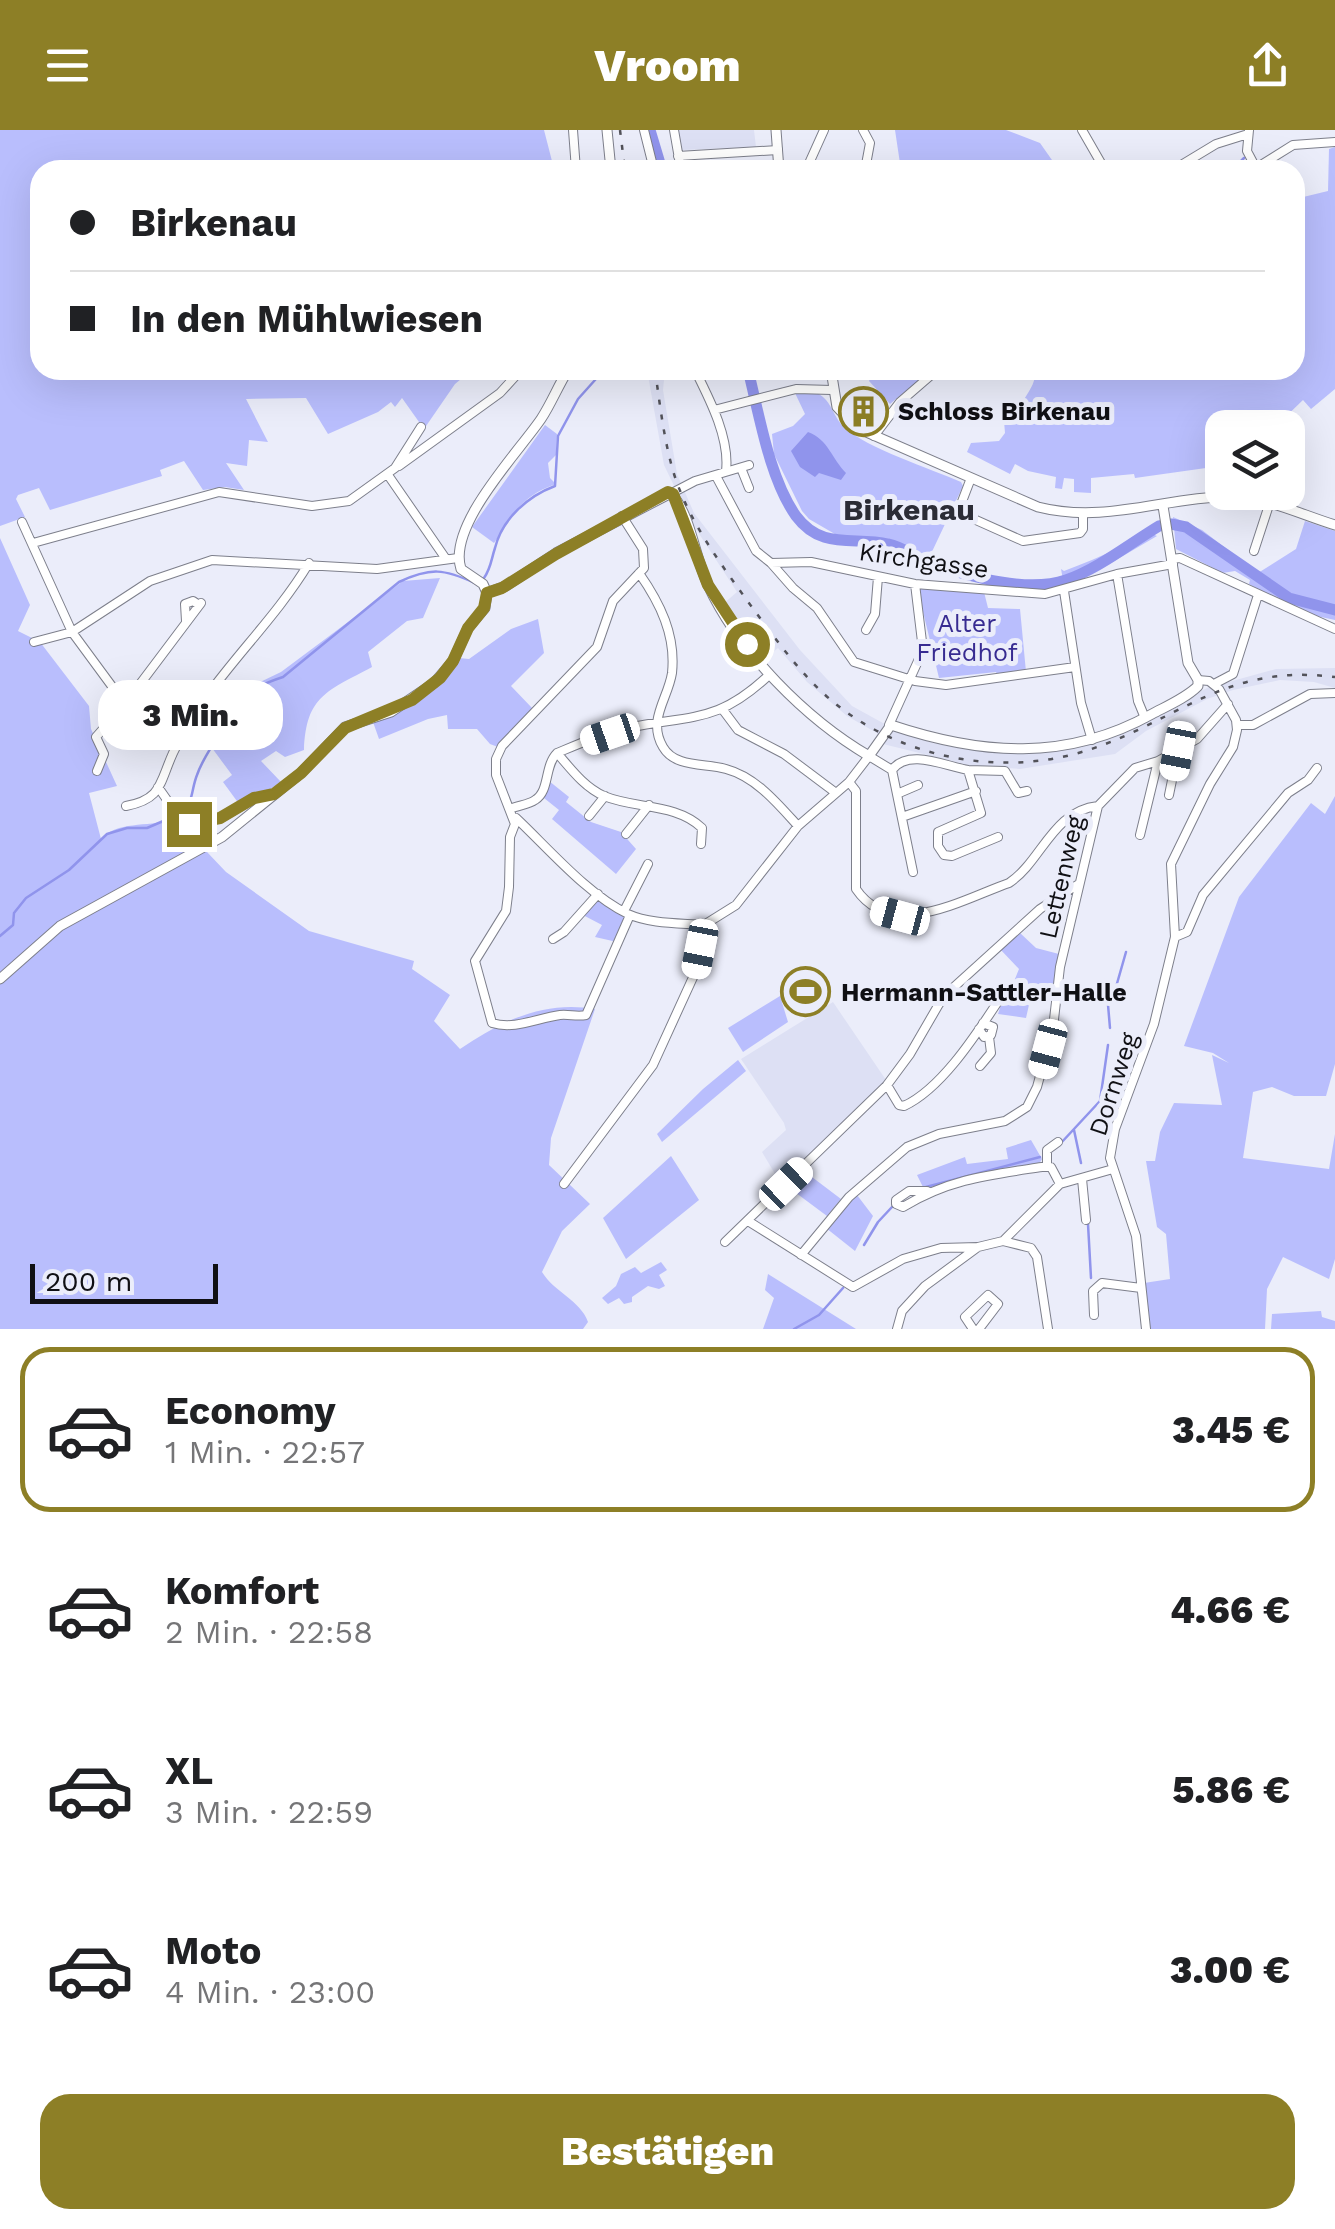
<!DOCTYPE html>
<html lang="de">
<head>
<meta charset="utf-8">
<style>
	:root { --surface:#fff; --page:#f6f6f6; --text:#202124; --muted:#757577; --line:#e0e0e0; --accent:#8d7f26 }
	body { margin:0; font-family:"Work Sans",sans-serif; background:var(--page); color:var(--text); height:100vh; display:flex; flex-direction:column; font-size:38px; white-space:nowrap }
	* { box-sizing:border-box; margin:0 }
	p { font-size:32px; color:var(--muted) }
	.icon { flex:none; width:55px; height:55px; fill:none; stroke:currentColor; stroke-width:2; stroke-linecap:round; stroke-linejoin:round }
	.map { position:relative; height:1199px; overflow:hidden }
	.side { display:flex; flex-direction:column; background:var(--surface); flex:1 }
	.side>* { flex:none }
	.top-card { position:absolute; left:30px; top:30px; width:1275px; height:220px; border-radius:30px; box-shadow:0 10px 40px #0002; display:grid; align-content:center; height:220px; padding:0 40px; background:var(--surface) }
	.buttons { position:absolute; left:1205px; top:280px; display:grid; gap:20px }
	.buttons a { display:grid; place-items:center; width:100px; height:100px; border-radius:20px; background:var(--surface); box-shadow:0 10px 40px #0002; font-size:50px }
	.scale { position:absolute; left:30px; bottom:25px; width:188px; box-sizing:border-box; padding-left:10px; border:5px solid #101014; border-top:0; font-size:28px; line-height:35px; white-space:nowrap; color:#101014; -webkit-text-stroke:8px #ebedfa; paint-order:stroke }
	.end { position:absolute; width:45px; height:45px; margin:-22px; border:12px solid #8d7f26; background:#fff; box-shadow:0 0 0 5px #fff }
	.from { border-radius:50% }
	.bubble { position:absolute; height:70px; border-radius:30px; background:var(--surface); box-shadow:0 10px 40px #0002; font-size:32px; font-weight:800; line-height:70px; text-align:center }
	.car { position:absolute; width:30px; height:60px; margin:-30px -15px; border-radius:12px; box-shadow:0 0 8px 2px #0007; background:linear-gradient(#fff 24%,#345 0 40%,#fff 0 76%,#345 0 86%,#fff 0) }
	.top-card b { display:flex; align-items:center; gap:35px; height:95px; font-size:38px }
	.top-card b+b { border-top:2px solid var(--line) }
	.top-card i { width:25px; height:25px; background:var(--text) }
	ul { padding:18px 0 0; list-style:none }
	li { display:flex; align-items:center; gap:30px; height:165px; margin:0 20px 15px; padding:0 20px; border:5px solid transparent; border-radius:30px }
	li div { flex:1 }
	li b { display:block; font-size:38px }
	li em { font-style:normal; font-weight:800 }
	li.current { border-color:var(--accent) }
	li>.icon { width:90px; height:90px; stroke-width:1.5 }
	.action { display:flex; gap:20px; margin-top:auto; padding:20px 40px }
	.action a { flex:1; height:115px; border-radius:30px; background:var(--accent); color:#fff; font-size:40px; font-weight:800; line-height:115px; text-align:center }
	header { display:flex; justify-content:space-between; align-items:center; height:130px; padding:0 40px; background:var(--accent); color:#fff; font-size:45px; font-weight:800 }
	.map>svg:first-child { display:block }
	.built { fill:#dde0f4 }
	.green { fill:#b9befd }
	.water { fill:#9094ec }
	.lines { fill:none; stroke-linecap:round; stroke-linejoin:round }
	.stream { stroke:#9094ec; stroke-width:2.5 }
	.river { stroke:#9094ec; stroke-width:11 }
	.minor-casing { stroke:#7d7f8b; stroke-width:10 }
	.major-casing { stroke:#7d7f8b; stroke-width:11 }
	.minor { stroke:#fff; stroke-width:8 }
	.major { stroke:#fff; stroke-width:9 }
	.rail { stroke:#525259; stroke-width:2.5; stroke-dasharray:5 10; stroke-linecap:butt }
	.route { stroke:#8d7f26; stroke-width:12 }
	.labels { text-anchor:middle; stroke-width:10; stroke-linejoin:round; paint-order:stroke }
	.poi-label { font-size:25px; font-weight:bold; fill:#101014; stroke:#ebedfa; text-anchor:start }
	.street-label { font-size:25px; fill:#101014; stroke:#ebedfa }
	.park-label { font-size:25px; fill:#372b91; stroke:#ebedfa }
	.quarter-label { font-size:30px; font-weight:bold; fill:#2b2c36; stroke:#ebedfa }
</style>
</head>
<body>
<header><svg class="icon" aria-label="menu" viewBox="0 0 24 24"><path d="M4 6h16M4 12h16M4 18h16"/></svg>Vroom<svg class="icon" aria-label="share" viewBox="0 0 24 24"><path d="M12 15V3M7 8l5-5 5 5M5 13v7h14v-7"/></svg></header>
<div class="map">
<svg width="1335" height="1199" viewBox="0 0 1335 1199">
	<rect width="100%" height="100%" fill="#ebedfa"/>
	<path class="built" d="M 677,0 L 754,0 L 756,17 L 680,20 Z
		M 647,240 L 665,240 L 663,260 L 677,344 L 694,383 L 800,520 L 852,576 L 892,598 L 933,613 L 963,619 L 1020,622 L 1074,618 L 1128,599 L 1207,558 L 1276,539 L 1335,538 L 1335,558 L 1314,552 L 1280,550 L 1233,560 L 1207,569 L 1146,601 L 1115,624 L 1020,639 L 968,635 L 883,614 L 877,603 L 847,586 L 807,552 L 778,518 L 764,530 L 723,474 L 737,462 L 692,393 L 664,335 Z
		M 833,872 L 886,950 L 781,1054 L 762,1022 L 786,1000 L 784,993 L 741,929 Z"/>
	<path class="green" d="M 0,0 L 544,0 L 553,35 L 544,36 L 544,40 L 40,40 L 40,240 L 472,240 L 455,254 L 424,299 L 402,268 L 395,277 L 391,272 L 378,282 L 328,304 L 306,268 L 246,269 L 268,312 L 249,310 L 247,336 L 226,333 L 244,360 L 225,357 L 203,360 L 184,331 L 160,340 L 162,346 L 50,380 L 39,358 L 18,365 L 16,369 L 25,387 L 0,396 Z
		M 895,0 L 1006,0 L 1040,13 L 1059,40 L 901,40 Z
		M 1335,17 L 1335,259 L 1311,279 L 1303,270 L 1275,297 L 1222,298 L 1222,340 L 1213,337 L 1135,348 L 1134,344 L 1091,348 L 1091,363 L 1074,362 L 1074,349 L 1064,348 L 1062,359 L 1055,358 L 1056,347 L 1028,341 L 1015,334 L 1010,344 L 967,322 L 971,313 L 999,311 L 1005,303 L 1004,291 L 1020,287 C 1020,265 1034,264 1036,240 L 1295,240 L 1295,69 L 1328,61 L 1329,19 Z
		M 874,240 L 931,240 L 890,274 L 869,251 Z
		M 814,262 C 832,268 832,286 844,297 C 866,318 932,339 961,352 L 963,356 L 929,428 L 890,410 L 840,407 L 809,389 L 802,381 L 774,324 L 772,304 L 793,296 L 805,284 L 795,263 Z
		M 545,295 L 557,304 L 556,325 L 548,333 L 550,348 L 556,354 C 518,367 515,385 494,413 L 472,397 Z
		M 1173,387 L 1202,400 L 1258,443 L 1296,419 L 1305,391 L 1335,401 L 1335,490 L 1298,482 L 1249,454 L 1250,450 L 1235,441 L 1216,444 L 1215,439 L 1176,419 Z
		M 1150,403 L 1157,406 L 1111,433 L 1063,450 L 1061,439 L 1064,441 C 1083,434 1101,426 1119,418 C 1130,414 1138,406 1150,403 Z
		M 0,408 L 30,475 L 18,501 L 40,512 L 89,576 L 91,599 L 117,656 L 89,663 L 101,709 C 116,691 148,697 170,690 L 196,718 L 207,722 L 226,742 L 309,801 L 414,831 L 412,839 L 450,865 L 434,891 L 460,919 C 501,891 544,870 595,879 L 551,1008 L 549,1035 L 590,1074 L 562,1101 L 542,1142 C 554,1162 580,1170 588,1192 L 583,1199 L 0,1199 Z
		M 440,448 L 423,488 L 407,491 L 368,522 L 372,537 C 328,561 306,565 304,620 L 285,627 L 276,621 L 261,631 L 281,652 L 242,678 L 223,652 L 232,645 L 212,618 L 254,555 L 281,542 L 403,451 Z
		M 922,457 L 984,462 L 988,478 L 1020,479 L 1026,542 L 998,547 L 996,542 L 939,548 L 918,461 Z
		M 538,489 L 544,523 L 511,556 L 533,579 L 498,617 L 490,614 L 477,599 L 448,599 L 447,585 L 428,589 L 379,609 L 373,592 C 415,573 430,564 459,528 L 469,529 L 511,499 Z
		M 549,651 L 569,667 L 566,672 L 591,692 L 621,702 L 636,719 L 616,744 L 552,689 L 559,680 L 544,668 Z
		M 1335,666 L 1335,934 L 1326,966 L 1294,966 L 1272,957 L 1253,962 L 1243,1028 L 1329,1039 L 1335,1004 L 1335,1129 L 1329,1149 L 1283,1127 L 1267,1159 L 1265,1199 L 1149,1199 L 1144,1153 L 1170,1149 L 1166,1104 L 1157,1097 L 1146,1031 L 1155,1031 L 1160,1002 L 1174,973 L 1222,975 L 1212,925 L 1229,933 L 1213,923 L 1184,916 L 1239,767 L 1311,673 L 1325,684 Z
		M 598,770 L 626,787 L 617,812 L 595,807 L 602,795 L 581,784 Z
		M 1019,802 L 1036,818 L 1059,824 L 1054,870 L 1031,866 L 1026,888 L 998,884 L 1004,865 L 1008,866 L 1019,839 L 1000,819 Z
		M 780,866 L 788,892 L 743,922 L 728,898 Z
		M 738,930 L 746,941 L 662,1012 L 657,1004 L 703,959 Z
		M 1031,1010 L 1042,1029 L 1039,1034 L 975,1043 L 924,1059 L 917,1045 L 965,1027 L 967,1034 L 1008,1029 L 1006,1018 Z
		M 671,1026 L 699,1070 L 626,1129 L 603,1088 Z
		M 804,1041 L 841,1069 L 827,1086 L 788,1057 Z
		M 857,1065 L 873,1086 L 855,1121 L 826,1098 Z
		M 661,1132 L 667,1140 L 659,1145 L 665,1156 L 659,1159 L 648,1156 L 632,1167 L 632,1172 L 624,1174 L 619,1168 L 608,1174 L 602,1168 L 616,1156 L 621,1144 L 635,1137 L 641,1143 Z
		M 768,1144 L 856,1199 L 763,1199 L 774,1168 L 765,1160 Z
		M 1321,1181 L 1322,1187 L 1335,1191 L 1335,1199 L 1271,1199 L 1272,1184 Z"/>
	<path class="water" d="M 808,302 C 828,309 832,329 846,343 L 841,350 L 819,343 L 815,347 L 800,337 L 791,321 Z"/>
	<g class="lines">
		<path class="stream" d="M 1232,40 L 1244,28
			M 484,448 C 491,438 491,430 495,418 C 502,389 528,366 555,356 L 558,306 L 578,269 L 604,240
			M 182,682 C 194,671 191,660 197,645 C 205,621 225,603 229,577 C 247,562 261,554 283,547 L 399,452 C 431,437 444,439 475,453
			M 0,806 L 13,795 L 14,783 L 26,768 L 69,740 L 107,704 L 127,698 L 147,698 L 175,686
			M 1110,898 L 1107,863 L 1116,857 L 1126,822
			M 1074,1000 L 1081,1033
			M 1061,1013 L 1100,971 L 1108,915
			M 926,1057 L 1040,1027
			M 1088,1094 L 1091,1148
			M 864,1115 L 878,1092 L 892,1077
			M 794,1199 L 819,1185 L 843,1158"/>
		<path class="river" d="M 650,0 L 662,40
			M 748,240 C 759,283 769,348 796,386 C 822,421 854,406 888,414 C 905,417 920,431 937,436 C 973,447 1028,463 1066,450 C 1098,439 1129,414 1159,396 L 1171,394 L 1186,397 L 1289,468 L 1335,480"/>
		<defs>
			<path id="minor" d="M 573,0 L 576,40
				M 644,0 L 654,40
				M 674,0 L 681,40
				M 863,0 L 870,13 L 865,40
				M 1082,0 L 1105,40
				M 1249,0 L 1247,21 L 1256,38
				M 678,26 L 778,20
				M 806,40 L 824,0
				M 1173,40 L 1216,14 L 1248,4
				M 1253,40 L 1293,15 L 1335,12
				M 695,240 C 709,268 730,308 726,341
				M 714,280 L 796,259 L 832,260
				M 874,306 L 900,272 L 937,240
				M 399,336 L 500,263 L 521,240
				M 741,338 L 749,358
				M 388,345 L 446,429
				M 716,346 L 756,421 L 771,433 L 811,432 L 915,454 L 1045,464 L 1117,444 L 1173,434
				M 971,348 L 958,382 L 1023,411 L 1080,403 L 1083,399 L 1083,383
				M 672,363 L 695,351 L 749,335
				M 622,386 L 643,419 L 644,438 L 613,471 L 597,517 L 502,616 L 496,629 L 496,645 L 515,694 L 510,707 L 509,757 L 506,781 L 475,831 L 492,893 C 515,900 537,888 560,885 C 569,884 577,887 586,885 L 630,785
				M 22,392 L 72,502 L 125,574
				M 33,413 L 219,362 L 312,376 L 349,371 L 395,338 L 421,297
				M 1254,421 L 1269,375
				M 1171,429 L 1180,428 L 1335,499
				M 771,433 L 793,458 L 817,478 L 854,532 L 915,551 L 946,555 L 1075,537
				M 639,443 C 660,473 676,505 672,543 C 668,569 647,590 663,617 C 675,638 705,633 726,639 C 756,647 778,674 798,696
				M 1117,444 L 1138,571 L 1145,588
				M 1064,461 L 1081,573 L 1092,610
				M 186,491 L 185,474 L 193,471 L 199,475
				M 866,500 L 875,484 L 878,447
				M 34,512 L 72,502 L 150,451 L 212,430 L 377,439 L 458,428
				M 1214,554 L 1233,544 L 1258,465
				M 723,580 L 738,600 L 784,624 L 836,663
				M 889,595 L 923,520 L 915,454
				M 1238,595 L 1253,595 L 1310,564 L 1335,563
				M 557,623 C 571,639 584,657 604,666 C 635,679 676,673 702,698 L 701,714
				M 892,640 C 908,618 945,636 968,640 L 981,683 L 938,702 L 938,716 L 944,725 L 952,726 L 998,707
				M 968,640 L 1005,641 L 1018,663 L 1027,661
				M 97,641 L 104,624 L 96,607 L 125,574 L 201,473
				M 849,652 L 856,661 L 856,759 C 892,812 963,769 1009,753 C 1042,731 1052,681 1098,676
				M 158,657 L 179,687 L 189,694 L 221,688 L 255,668 L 274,664
				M 897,664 L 918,655
				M 1169,665 L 1178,621
				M 126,676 C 162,669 159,654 173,623 C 206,551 268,501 309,433
				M 510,679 C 518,675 528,675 535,670 C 550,661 544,636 557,623 C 581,613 606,602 632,597 C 695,585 719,592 769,545
				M 589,686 L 605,666
				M 902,687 L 976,661
				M 516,688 C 548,718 588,765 628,784 C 650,794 680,793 704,795
				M 626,704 L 649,675
				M 1140,705 L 1158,631
				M 624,781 L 648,734
				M 1175,807 L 1187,802 L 1203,765 L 1288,663 L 1308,650 L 1317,638
				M 553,809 L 564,802 L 598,764
				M 979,899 L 984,907 L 991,905 L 993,897 L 983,893
				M 980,936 L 991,923 L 989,907
				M 887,955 L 899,975 L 904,976 C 945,957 982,895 1007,858
				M 1047,1037 L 1047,1020 L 1058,1012
				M 1082,1049 L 1086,1090
				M 564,1054 L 653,935 L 695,843 L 704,795 L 736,775 L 798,696 L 849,652 L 869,626 L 892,640 L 913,742
				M 927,1061 L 909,1061 L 896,1070 L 896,1074 L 903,1077 C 949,1049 989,1045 1042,1037 L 1051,1037 L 1060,1054
				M 748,1091 L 853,1157 L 903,1129 L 941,1118 L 978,1117
				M 1003,1111 L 1031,1118 L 1037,1127 L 1048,1199
				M 725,1112 L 887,955 L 910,924 L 939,874 L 954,857 L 1040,779 L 1077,755
				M 801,1125 L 849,1067 L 907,1017 L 939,1004 L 1005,991 L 1027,977 L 1037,957 L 1053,898 L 1060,837 L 1098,676 L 1135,638 L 1158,631 L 1197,609 L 1228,574
				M 1094,1185 L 1093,1161 L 1102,1153 L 1141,1158
				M 897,1199 L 902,1181 L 925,1156 L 978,1117 L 1003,1111 L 1060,1054 L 1113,1039
				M 973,1199 L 965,1187 L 988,1165 L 998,1174 L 979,1199
				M 1146,1199 L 1136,1106 L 1110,1028 L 1115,999 L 1154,894 L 1175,807 L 1171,734 L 1210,654 L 1233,617 L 1237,600 L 1236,590 L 1219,559 L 1209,551 L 1198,550"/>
			<path id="major" d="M 607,0 L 611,40
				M 776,0 L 779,40
				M 831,240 L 837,277 L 857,298 L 1038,377 C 1109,395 1171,364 1238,367 C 1270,369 1305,386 1335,395
				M 487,463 L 506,456 L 556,423 L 671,363 C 692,387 694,426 708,455 C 739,522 806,589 869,626 L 891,595 C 981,625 1066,632 1152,584 C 1167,576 1186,568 1198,556 L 1198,550 L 1188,533 L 1163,376
				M 487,463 L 483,454 L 461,439 C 447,396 517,324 541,289 C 551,274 558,256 568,240
				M 0,849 L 60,796 L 222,707 L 301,643 L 345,597 L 391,582 L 434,553 L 453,531 L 468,498 L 485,478 L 487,463"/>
		</defs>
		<use href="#minor" class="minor-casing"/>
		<use href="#major" class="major-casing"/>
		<use href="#minor" class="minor"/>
		<use href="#major" class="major"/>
		<path class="rail" d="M 620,0 L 625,40
			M 655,240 C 660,275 664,311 674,344 C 689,391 718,430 746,469 C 770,501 793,535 823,563 C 888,623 985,646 1071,625 C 1172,599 1218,532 1335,547"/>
	</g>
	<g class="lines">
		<path class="route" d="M 189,694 L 220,688 L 254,668 L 274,664 L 301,643 L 345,598 L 412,570 L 440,548 L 453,531 L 468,498 L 484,478 L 487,463 L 502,458 L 556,424 L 668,362 L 673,364 L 708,455 L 747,514"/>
	</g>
	<defs>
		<symbol id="building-ring" viewBox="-11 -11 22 22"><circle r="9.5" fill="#ebedfa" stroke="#8d7f26" stroke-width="1.5"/><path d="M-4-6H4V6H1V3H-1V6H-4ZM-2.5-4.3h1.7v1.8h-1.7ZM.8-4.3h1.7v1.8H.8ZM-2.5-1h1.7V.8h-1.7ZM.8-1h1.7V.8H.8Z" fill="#8d7f26"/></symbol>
		<symbol id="stadium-ring" viewBox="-11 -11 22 22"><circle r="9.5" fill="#ebedfa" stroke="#8d7f26" stroke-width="1.5"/><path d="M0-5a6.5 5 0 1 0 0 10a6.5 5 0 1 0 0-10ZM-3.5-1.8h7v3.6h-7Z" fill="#8d7f26"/></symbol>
	</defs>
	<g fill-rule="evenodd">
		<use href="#building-ring" x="836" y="254" width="55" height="55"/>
		<use href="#stadium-ring" x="778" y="834" width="55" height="55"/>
	</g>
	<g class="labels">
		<g class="poi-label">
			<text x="898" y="290">Schloss Birkenau</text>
			<text x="841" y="871">Hermann-Sattler-Halle</text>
		</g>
		<g class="street-label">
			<text transform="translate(924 430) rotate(8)" y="9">Kirchgasse</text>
			<text transform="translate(1061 747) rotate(-77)" y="9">Lettenweg</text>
			<text transform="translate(1113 954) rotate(-72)" y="9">Dornweg</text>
		</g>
		<g class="park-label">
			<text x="967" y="502">Alter<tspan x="967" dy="29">Friedhof</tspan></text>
		</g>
		<g class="quarter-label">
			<text x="909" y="390">Birkenau</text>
		</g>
	</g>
</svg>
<div class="buttons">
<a><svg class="icon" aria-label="layers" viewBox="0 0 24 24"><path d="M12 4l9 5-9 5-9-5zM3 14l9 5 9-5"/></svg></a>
</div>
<div class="scale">200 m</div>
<i class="end from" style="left:747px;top:514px"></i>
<i class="end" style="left:189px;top:694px"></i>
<div class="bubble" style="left:98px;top:550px;width:185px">3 Min.</div>
<i class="car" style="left:610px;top:604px;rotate:251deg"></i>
<i class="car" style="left:1178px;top:621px;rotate:191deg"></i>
<i class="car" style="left:900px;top:786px;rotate:285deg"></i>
<i class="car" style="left:700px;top:819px;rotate:191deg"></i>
<i class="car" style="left:1048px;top:919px;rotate:195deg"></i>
<i class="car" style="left:786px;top:1054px;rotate:46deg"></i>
<div class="top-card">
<b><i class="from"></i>Birkenau</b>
<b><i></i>In den Mühlwiesen</b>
</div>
</div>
<section class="side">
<ul>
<li class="current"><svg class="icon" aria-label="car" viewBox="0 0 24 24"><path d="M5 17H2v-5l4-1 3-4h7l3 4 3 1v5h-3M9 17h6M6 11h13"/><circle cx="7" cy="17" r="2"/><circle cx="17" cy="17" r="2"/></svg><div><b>Economy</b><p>1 Min. · 22:57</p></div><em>3.45 €</em></li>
<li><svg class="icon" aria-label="car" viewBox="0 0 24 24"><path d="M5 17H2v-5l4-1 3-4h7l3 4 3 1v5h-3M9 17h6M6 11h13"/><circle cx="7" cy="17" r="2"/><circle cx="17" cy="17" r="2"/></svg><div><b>Komfort</b><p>2 Min. · 22:58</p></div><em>4.66 €</em></li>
<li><svg class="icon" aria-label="car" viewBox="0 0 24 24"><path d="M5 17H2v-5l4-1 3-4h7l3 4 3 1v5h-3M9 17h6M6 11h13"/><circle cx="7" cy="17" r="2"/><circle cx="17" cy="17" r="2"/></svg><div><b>XL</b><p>3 Min. · 22:59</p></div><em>5.86 €</em></li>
<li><svg class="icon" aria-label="car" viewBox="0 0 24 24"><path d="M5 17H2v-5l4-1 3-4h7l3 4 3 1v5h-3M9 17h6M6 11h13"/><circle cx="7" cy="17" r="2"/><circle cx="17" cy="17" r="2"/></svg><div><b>Moto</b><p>4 Min. · 23:00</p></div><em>3.00 €</em></li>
</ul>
<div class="action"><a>Bestätigen</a></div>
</section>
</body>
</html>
